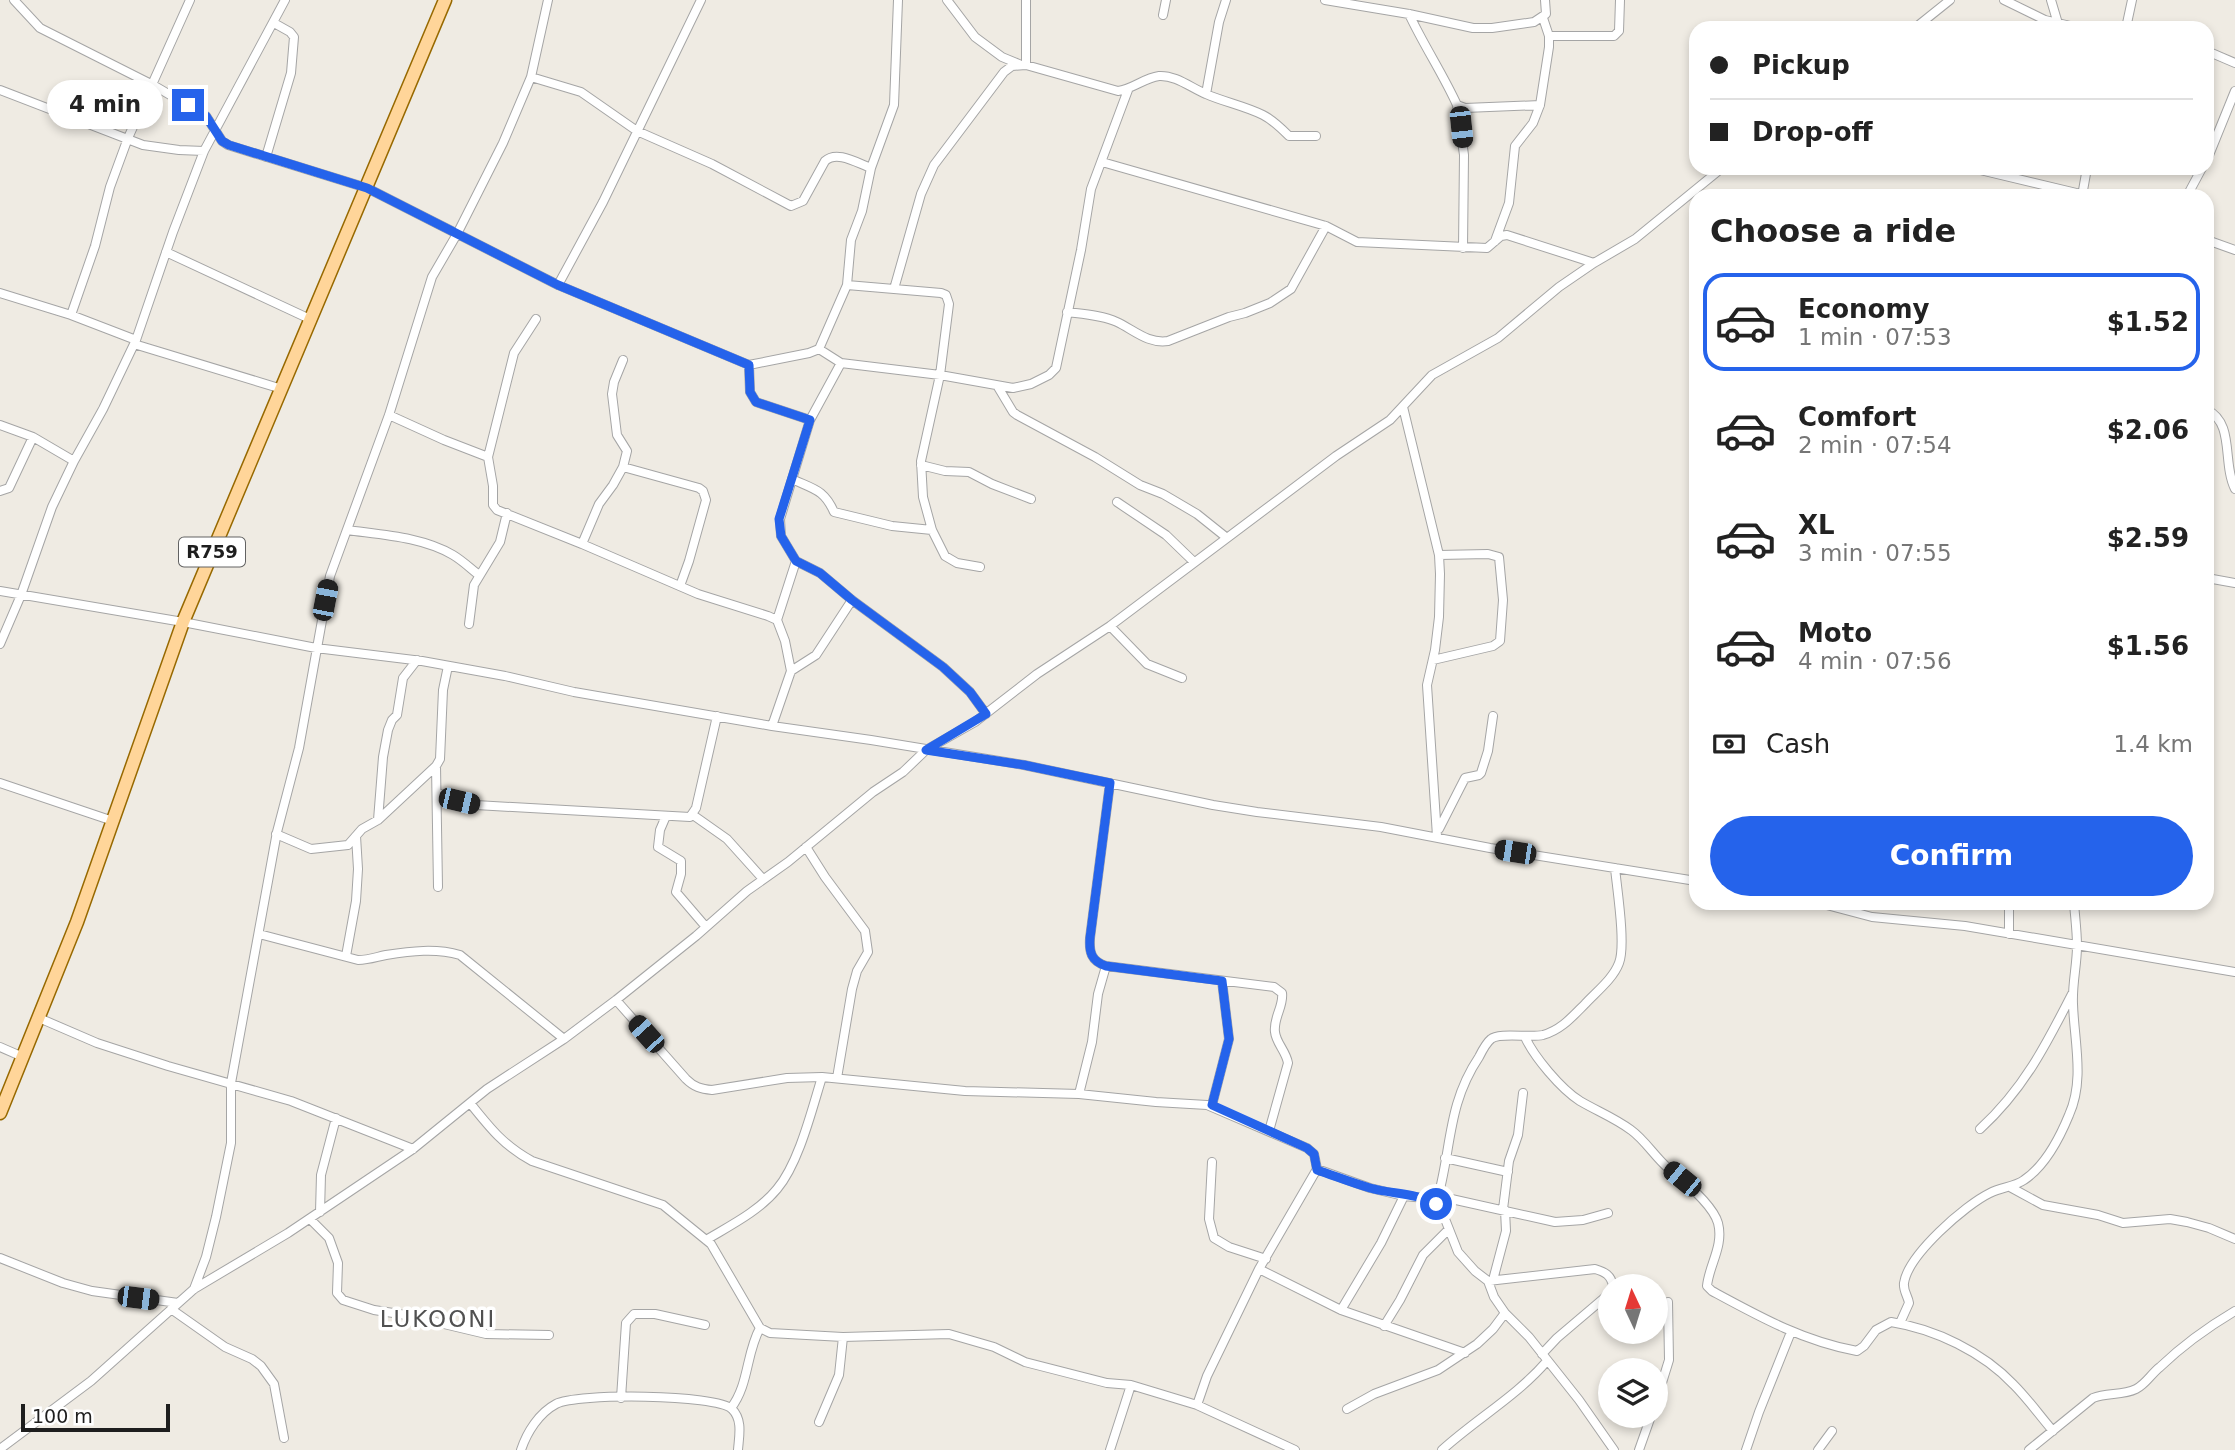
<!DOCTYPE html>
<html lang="en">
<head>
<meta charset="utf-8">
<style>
	:root { --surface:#fff; --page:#f2f2f2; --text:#222; --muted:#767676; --line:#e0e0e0; --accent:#2563eb }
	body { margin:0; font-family:"DejaVu Sans",sans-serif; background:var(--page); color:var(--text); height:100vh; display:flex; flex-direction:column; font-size:26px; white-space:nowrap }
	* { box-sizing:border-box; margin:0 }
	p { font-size:23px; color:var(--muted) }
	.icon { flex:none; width:38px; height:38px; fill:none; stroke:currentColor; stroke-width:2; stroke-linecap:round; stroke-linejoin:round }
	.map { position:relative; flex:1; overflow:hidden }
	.details { position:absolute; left:1689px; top:189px; width:525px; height:721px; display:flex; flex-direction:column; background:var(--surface); border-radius:21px; box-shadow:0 4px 10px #0003 }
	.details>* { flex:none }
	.hud { position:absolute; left:1689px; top:21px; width:525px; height:154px; border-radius:21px; box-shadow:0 4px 10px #0003; display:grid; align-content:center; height:154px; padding:0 21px; background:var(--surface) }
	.needle { width:46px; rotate:356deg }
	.buttons { position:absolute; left:1598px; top:1274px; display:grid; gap:14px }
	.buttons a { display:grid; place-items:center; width:70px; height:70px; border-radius:50%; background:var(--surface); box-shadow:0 4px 10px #0003; font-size:35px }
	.scale { position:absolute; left:21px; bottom:18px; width:149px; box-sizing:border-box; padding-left:7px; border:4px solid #1e1e1e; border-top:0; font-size:19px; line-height:24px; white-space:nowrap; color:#1e1e1e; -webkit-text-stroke:5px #fff; paint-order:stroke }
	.end { position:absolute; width:32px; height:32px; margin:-16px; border:9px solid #2563eb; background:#fff; box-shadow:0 0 0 4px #fff }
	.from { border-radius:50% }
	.bubble { position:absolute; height:49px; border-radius:24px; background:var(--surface); box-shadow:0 4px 10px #0003; font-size:23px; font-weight:800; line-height:49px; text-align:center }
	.car { position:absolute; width:21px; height:42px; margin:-21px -10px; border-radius:9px; box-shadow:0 0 5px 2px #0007; background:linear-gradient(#222 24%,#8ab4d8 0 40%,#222 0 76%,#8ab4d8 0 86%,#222 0) }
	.hud b { display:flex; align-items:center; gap:24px; height:66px; font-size:26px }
	.hud b+b { border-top:2px solid var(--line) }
	.hud i { width:18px; height:18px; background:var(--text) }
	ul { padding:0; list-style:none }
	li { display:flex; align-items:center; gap:21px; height:98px; margin:0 14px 10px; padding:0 7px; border:4px solid transparent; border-radius:21px }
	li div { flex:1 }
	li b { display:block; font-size:26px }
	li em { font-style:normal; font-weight:800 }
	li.selected { border-color:var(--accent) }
	li>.icon { width:63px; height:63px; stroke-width:1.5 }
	h2 { padding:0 21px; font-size:32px; line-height:84px }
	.pay { display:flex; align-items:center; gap:18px; height:77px; padding:0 21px; font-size:26px }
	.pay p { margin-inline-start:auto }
	.primary-button { display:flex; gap:14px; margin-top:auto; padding:14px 21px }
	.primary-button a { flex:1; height:80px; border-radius:42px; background:var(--accent); color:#fff; font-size:28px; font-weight:800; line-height:80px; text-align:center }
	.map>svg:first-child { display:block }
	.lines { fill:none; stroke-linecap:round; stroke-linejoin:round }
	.minor-casing { stroke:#a5a5a5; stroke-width:10 }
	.primary-casing { stroke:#976900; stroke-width:15 }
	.minor { stroke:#fff; stroke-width:8 }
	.primary { stroke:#ffd599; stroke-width:12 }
	.route { stroke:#2563eb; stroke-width:9 }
	.labels { text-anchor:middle; stroke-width:7; stroke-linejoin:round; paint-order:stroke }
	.shield { fill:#fff; stroke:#626262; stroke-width:2 }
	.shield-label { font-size:18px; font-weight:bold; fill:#1e1e1e }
	.quarter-label { font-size:23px; letter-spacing:2px; fill:#515151; stroke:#fff }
</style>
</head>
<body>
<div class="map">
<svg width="2235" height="1450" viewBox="0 0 2235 1450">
	<rect width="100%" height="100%" fill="#efebe3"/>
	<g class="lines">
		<defs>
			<path id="minor" d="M 14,0 L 40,28 L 153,85 L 206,116 L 222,141 L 228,145 L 367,188 L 558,285 L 749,365 L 809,353 L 819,349 L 847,285 L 851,240 L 862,211 L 871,168 L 894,105 L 898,0
				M 947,0 L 975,37 L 1002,57 L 1019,64
				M 1325,0 L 1409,14 L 1473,28 L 1492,28 L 1534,22 L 1546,14 L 1545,0
				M 2004,0 L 2045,20 L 2079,28
				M 2051,0 L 2059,27
				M 1409,14 C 1424,46 1443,74 1457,105 L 1465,108 L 1540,105
				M 1163,15 L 1166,0
				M 1915,28 L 1950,0
				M 2126,28 L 2132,0
				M 1549,36 L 1614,36 L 1619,31 L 1620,0
				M 2207,51 L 2235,63
				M 1026,65 L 1026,0
				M 531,77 L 581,92 L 637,131 L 712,164 L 791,206 L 803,201 L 825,161 C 837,150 857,163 871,168
				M 0,90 L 143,145 L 179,150 L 204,151
				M 1206,94 L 1219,22 L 1226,0
				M 1457,105 L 1464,155 L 1463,248
				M 266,157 L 291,73 L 294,37 L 290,32 L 274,23
				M 2207,160 L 2235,91
				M 1102,162 L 1326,226 L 1357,242 L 1487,248 L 1501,236 L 1507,235 L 1594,263
				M 1976,169 L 2089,196
				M 2082,196 L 2087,168
				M 2187,196 L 2202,168
				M 2207,240 L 2235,250
				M 1495,241 L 1509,203 L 1515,146 L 1533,123 L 1540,105 L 1549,47 L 1549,36 L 1543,18
				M 166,252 L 312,320
				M 558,285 L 603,202 L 701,0
				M 847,285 L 941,293 L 946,295 L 949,304 L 940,375 L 921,461 L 923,497 L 932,530 L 945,556 L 957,563 L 980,567
				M 894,289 L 921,194 L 934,165 L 1004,72 L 1012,66 L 1026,65 L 1118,91 C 1133,89 1144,78 1159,76 C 1176,75 1191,88 1206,94 C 1224,102 1245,106 1263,115 C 1273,120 1281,128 1289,136 L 1316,136
				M 0,293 L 71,315 L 136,340
				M 1067,312 C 1083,314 1102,315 1117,322 C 1134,330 1148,344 1168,341 L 1229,317 L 1245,313 L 1270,303 L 1291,289 L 1326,226
				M 71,315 L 95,246 L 110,187 L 128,138 L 190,0
				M 536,319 L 514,353 L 488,457 L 493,486 L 493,505 L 497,510 L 582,544 L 698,594 L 768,616 L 777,620 L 785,641 L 791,671 L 772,726
				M 134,344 L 282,389
				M 819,349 L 841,363 L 940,375 L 1013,388 L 1031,384 L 1049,375 L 1056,368 L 1081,250 L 1091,189 L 1128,90
				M 841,363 L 810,420 L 780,519 L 781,536 L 796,561 L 820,573 L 852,600 L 943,667 L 970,692 L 986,714
				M 749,365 L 750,392 L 756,402 L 810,420
				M 998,387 L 1013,412 L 1017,415 L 1095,457 L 1140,485 L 1163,494 L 1197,514 L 1227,538
				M 1403,407 L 1439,555 L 1440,574 L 1439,617 L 1435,650 L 1427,685 L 1437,836
				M 2207,410 C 2235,423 2222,463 2235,489
				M 389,415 L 444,440 L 488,457
				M 0,425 L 33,437 L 74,461
				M 921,465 L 945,471 L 969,472 L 992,484 L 1031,499
				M 623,467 L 699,488 L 703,491 L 706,500 L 689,561 L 680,586
				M 792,479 C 813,489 824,489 834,512 L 892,526 L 932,530
				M 0,491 L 9,488 L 33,437
				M 1117,502 L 1166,535 L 1194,562
				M 347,530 C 383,535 422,537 453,555 C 463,561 471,569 479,575
				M 582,544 L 599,504 L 613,485 L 623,467 L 627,451 L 617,435 L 612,394 L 614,382 L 623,360
				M 2207,578 L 2235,583
				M 0,591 L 183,622 L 316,648 L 422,661 L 505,676 L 574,692 L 772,726 L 871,740 L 1024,765 L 1213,805 L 1257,812 L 1381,827 L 1490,848 L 1696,881
				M 777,620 L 796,561
				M 469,624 L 474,585 L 500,542 L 507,513
				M 1110,626 L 1147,664 L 1182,678
				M 0,644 L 21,595 L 52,507 L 74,461 L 103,409 L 136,340 L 173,232 L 204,151 L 285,0
				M 1433,660 L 1493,646 L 1500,641 L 1503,600 L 1499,557 L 1488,554 L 1439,555
				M 791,671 L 816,655 L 852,600
				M 436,766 L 438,887
				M 0,783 L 113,821
				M 1110,783 L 1090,938 C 1089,952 1091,961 1106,966 L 1274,987 L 1282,993 C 1284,1006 1273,1018 1275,1032 C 1276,1043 1286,1051 1288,1063 L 1269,1131
				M 437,793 L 476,805 L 690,817 L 696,808 L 717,716
				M 693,815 L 727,839 L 763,879
				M 666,816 L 660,830 L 658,847 L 681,861 L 681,874 L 676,892 L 706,927
				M 378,820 L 383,757 L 388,730 L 392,720 L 397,715 L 403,678 L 417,660
				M 1439,829 L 1465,778 L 1479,775 L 1481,773 L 1488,751 L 1493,716
				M 276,834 L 311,849 L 348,845 L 362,829 L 378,820 L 436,766 L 440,759 L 443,690 L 448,666
				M 806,847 L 825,877 L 865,931 L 868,952 L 857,971 L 852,989 L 837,1078
				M 1819,903 L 1872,917 L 1965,926 L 2235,972
				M 2009,903 L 2009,934
				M 259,934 L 358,960 C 369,960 376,957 386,955 C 411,951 436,948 460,955 L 564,1039
				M 346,956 L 356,901 L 358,869 L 356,836
				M 616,1000 L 686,1079 C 694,1087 701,1089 712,1090 L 787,1078 L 822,1077 L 965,1091 L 1079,1094 L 1156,1102 L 1207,1105 L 1307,1148 L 1314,1154 L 1317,1169 L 1370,1188 L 1404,1196 L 1425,1198 L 1436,1204 L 1445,1219 L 1458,1252 L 1475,1271 L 1488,1281 L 1494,1297 L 1505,1313 L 1529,1337 L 1579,1400 L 1614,1450
				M 39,1018 L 97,1043 L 168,1066 L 291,1101 L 413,1149
				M 1525,1037 C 1534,1057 1561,1089 1580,1101 C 1597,1111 1615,1118 1631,1130 C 1645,1140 1655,1157 1668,1168 C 1683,1180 1713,1205 1718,1223 C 1724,1246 1709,1265 1707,1286 L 1712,1291 C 1760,1317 1803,1341 1857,1351 L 1864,1346 L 1876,1330 L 1891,1322 C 1935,1329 1983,1352 2014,1385 C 2028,1399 2040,1416 2053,1431
				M 0,1047 L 23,1057
				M 1079,1094 L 1092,1042 L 1098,994 L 1106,966
				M 470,1103 C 490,1128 504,1146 532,1161 L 663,1205 L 711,1244 L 760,1328 L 770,1333 L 843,1337 L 949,1334 L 994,1347 L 1025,1362 L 1107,1383 L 1131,1385 L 1197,1405 L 1295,1450
				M 1212,1105 L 1229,1039 L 1222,981
				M 1980,1129 C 2023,1090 2046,1045 2072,994
				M 1445,1158 L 1508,1172
				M 1212,1162 L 1209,1219 L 1214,1238 L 1229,1247 L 1266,1259
				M 2010,1187 L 2043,1205 L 2098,1215 L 2123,1223 L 2170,1219 L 2187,1222 L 2209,1228 L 2235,1239
				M 1438,1196 L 1555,1222 L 1583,1220 L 1608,1213
				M 1436,1204 C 1452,1152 1446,1106 1479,1057 C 1482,1051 1486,1043 1491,1039 C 1499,1032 1530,1038 1543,1035 C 1561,1030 1572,1017 1585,1004 C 1596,992 1613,979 1619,963 C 1626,945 1617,889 1615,868
				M 1503,1209 L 1509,1161 L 1518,1135 L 1523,1093
				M 320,1212 L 321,1175 L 336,1118
				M 310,1219 L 329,1238 L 338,1263 L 337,1293 L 343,1300 L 374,1310 L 406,1315 L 486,1334 L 549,1335
				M 706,1240 C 731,1225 759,1211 777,1189 C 799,1163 812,1109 822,1077
				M 0,1258 L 63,1283 L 92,1291 L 178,1303
				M 1259,1269 L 1341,1310 L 1465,1353
				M 1493,1280 L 1506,1231 L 1505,1210
				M 1488,1281 L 1595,1269 C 1605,1272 1611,1275 1613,1286
				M 194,1289 L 206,1257 L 216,1217 L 231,1143 L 231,1083 L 277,832 L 299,748 L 330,576 L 389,415 L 432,277 L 457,234 L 503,143 L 531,77 L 548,0
				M 171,1309 L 225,1347 L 252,1359 L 261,1366 L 274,1384 L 284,1438
				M 1341,1310 L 1381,1243 L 1404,1196
				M 1900,1323 L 1909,1303 C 1908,1296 1903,1291 1904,1283 C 1908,1255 1965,1205 1990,1193 C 2001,1187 2014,1187 2024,1180 C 2045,1166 2060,1137 2069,1115 C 2085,1080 2074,1040 2073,1004 C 2072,984 2077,965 2077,946 C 2077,931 2075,917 2074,903
				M 1384,1326 L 1400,1300 L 1423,1255 L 1449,1229
				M 1542,1354 L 1557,1338 L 1610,1293
				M 621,1398 L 626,1323 L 634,1314 L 655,1314 L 705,1325
				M 1656,1402 L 1669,1360 L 1668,1302
				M 1197,1405 L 1207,1376 L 1259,1269 L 1317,1169
				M 731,1408 C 749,1385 746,1353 760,1328
				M 1347,1409 L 1374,1394 L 1438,1370 L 1477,1344 L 1493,1329 L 1505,1313
				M 819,1422 L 839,1375 L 843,1337
				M 0,1449 L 91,1381 L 194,1289 L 288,1233 L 413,1149 L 487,1089 L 564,1039 L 616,1000 L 696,936 L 747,891 L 788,862 L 873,792 L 903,772 L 926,750 L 975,722 L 1037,674 L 1110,626 L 1336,456 L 1390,420 L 1432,375 L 1498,338 L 1559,287 L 1594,263 L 1635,239 L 1722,168
				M 521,1450 C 527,1432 539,1413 556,1404 C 576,1393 716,1394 732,1409 C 743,1420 739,1436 738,1450
				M 1110,1450 L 1131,1385
				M 1442,1450 C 1476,1419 1517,1396 1547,1361
				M 1639,1450 L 1651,1416
				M 1746,1450 L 1759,1412 L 1791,1332
				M 1818,1450 L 1832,1431
				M 2029,1450 L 2093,1398 C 2107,1392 2122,1396 2136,1389 C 2146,1384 2151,1374 2160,1367 C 2183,1345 2208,1327 2235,1311"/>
			<path id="primary" d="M 0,1113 L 77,922 L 183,622 L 445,0"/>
		</defs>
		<use href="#minor" class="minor-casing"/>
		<use href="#primary" class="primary-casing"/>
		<use href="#minor" class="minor"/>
		<use href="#primary" class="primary"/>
	</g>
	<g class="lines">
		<path class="route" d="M 188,105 L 206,116 L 222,141 L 229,145 L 367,188 L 558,285 L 749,365 L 750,392 L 756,402 L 810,420 L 779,519 L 781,536 L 796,561 L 820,573 L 852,600 L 943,667 L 970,692 L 986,714 L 926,750 L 1024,765 L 1110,783 L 1090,938 C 1089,952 1091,961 1106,966 L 1222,981 L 1229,1039 L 1212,1105 L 1307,1148 L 1314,1154 L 1317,1170 C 1335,1176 1352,1183 1370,1188 C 1391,1194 1417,1193 1436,1204"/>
	</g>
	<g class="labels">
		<rect class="shield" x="179" y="537.5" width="66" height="29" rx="5"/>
		<g class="shield-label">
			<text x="212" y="558">R759</text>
		</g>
		<g class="quarter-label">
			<text x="438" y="1327">LUKOONI</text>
		</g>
	</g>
</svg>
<div class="buttons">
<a><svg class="needle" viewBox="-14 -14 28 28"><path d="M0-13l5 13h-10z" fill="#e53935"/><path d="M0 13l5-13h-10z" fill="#767676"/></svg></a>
<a><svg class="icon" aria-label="layers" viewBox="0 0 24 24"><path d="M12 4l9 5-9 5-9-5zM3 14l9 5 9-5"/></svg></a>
</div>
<div class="scale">100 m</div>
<i class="end from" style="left:1436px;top:1204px"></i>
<i class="end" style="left:188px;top:105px"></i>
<div class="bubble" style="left:47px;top:80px;width:116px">4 min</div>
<i class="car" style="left:1461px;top:127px;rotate:174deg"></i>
<i class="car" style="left:325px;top:600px;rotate:11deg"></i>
<i class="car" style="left:459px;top:801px;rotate:103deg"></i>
<i class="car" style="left:1515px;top:852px;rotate:279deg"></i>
<i class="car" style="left:646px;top:1034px;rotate:318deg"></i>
<i class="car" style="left:1682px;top:1179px;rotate:309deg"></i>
<i class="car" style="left:138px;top:1298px;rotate:97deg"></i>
<div class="hud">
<b><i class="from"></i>Pickup</b>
<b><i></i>Drop-off</b>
</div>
<section class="details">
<h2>Choose a ride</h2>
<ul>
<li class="selected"><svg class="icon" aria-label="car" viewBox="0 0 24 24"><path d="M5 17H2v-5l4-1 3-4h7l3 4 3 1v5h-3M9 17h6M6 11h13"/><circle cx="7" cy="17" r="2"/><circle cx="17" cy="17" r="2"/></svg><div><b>Economy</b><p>1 min · 07:53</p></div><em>$1.52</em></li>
<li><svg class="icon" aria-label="car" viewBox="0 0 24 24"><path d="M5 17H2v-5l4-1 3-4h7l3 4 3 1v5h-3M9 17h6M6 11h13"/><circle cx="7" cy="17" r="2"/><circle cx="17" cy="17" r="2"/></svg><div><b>Comfort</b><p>2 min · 07:54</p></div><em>$2.06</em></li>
<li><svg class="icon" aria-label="car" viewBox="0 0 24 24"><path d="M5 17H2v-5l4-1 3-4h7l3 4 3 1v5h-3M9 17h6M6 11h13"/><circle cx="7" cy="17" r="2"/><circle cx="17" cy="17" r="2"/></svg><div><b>XL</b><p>3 min · 07:55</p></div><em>$2.59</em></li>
<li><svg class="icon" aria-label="car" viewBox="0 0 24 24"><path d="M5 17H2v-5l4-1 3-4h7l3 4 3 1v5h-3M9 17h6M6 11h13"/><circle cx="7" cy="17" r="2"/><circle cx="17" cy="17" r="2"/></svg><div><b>Moto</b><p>4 min · 07:56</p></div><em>$1.56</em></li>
</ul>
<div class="pay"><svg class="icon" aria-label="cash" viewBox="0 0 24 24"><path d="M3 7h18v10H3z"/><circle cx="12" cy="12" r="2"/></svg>Cash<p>1.4 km</p></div>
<div class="primary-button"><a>Confirm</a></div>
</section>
</div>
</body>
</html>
